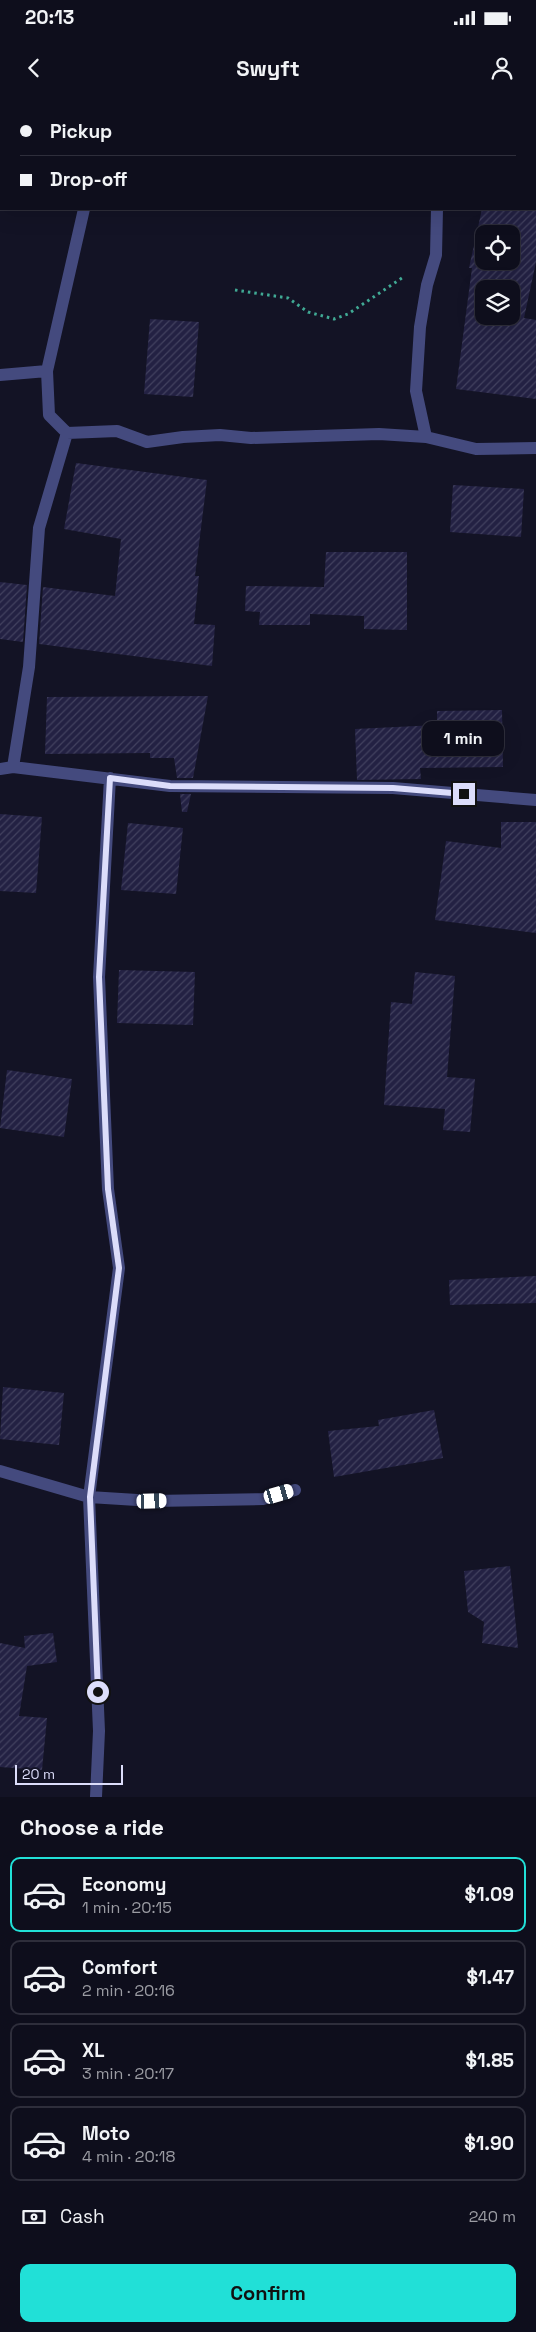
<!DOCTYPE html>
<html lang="en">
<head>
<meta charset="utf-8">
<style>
	:root { --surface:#0e0e1c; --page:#1c1c29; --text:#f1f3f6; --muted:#9b9ca3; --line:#2e2e3b; --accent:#21e0d7 }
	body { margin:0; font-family:"Space Grotesk",sans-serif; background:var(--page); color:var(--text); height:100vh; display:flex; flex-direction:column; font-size:19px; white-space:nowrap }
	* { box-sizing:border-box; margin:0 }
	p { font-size:16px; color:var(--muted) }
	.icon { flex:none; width:28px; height:28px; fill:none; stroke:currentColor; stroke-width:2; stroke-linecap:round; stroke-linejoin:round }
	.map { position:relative; height:1697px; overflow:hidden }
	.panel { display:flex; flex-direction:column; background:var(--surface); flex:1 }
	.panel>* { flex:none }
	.hud { position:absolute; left:0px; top:0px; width:536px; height:110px; box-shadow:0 5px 20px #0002,0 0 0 1px var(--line); display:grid; align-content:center; height:110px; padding:0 20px; background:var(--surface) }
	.fabs { position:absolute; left:475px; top:125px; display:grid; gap:10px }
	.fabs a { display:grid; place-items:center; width:45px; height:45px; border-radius:10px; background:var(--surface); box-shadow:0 5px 20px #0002,0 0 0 1px var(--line); font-size:25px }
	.scale { position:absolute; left:15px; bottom:12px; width:108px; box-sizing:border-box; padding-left:5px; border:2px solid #dcddfa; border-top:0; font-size:14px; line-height:18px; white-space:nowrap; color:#dcddfa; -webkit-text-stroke:4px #131325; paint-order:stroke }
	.end { position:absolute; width:22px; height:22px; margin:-11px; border:6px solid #dcddfa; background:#111; box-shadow:0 0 0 2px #111 }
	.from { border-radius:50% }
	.bubble { position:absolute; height:35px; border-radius:10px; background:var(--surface); box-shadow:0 5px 20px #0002,0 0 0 1px var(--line); font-size:16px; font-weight:700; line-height:35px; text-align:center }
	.car { position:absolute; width:15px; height:30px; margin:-15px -8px; border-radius:6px; box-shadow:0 0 4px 1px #0007; background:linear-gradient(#fff 24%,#345 0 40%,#fff 0 76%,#345 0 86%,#fff 0) }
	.hud b { display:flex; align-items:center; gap:18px; height:48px; font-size:19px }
	.hud b+b { border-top:1px solid var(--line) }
	.hud i { width:12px; height:12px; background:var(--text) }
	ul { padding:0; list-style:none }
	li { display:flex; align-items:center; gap:15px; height:75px; margin:0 10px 8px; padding:0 10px; border:2px solid var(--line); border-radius:10px }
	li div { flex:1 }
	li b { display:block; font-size:19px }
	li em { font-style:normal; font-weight:700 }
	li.on { border-color:var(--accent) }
	li>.icon { width:45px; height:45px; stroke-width:1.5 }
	h2 { padding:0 20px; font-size:22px; line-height:60px }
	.pay { display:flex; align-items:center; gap:12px; height:55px; padding:0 20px; font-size:19px }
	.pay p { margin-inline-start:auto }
	.button { display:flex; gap:10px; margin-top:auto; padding:10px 20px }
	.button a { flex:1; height:58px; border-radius:10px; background:var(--accent); color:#111; font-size:20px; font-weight:700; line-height:58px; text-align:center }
	.status { display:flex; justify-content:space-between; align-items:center; height:35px; padding:0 25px; background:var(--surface); direction:ltr }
	.status svg { height:14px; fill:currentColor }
	header { display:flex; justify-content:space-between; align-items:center; height:65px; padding:0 20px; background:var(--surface); font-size:22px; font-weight:700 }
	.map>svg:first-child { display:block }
	.building { fill:url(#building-hatch); fill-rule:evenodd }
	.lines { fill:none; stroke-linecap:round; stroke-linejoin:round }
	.path { stroke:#40a994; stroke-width:3; stroke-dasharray:2.5 4; stroke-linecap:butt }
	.minor { stroke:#444a7e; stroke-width:12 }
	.route { stroke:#dcddfa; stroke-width:6 }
</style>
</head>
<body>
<div class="status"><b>20:13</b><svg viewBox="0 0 49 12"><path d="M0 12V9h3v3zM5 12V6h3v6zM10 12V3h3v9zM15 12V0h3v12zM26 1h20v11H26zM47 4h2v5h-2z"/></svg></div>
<header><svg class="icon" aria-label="back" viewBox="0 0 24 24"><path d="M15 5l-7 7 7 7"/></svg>Swyft<svg class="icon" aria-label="person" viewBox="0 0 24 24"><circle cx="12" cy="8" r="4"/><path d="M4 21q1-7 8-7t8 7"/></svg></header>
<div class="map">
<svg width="536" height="1697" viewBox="0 0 536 1697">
	<defs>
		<pattern id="building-hatch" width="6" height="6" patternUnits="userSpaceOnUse" patternTransform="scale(1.25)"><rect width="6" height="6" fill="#232143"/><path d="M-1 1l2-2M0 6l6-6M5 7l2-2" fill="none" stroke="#42415f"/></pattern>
	</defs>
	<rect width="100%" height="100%" fill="#131325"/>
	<path class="building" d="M 482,109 L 536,109 L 536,162 L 524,218 L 536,220 L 536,299 L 456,289 L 472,168 L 469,168 ZM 484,134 L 511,134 L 511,161 L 484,161 ZM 484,189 L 511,189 L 511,216 L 484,216 Z
		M 150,219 L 199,222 L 193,297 L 144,294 Z
		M 76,363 L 207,380 L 195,476 L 199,476 L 194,524 L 215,525 L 212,566 L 39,544 L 43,487 L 115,496 L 121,439 L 64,429 Z
		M 453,385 L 524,389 L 521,437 L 450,432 Z
		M 326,452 L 407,452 L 407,530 L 364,529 L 364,516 L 310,514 L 310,525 L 259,525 L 260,512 L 245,511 L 246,486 L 324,487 Z
		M 0,482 L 27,485 L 23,542 L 0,539 Z
		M 208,596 L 193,678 L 177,678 L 174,658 L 150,658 L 150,653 L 45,654 L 47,597 Z
		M 502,610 L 503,667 L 420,668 L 421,679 L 357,680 L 355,629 L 437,625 L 437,611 Z
		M 180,694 L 191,694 L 187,712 L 182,712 Z
		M 0,714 L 42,717 L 36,793 L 0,791 Z
		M 501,722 L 536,722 L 536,833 L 435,820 L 446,741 L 501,748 Z
		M 128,723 L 183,728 L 176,794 L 121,790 Z
		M 119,870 L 195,872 L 193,925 L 117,923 Z
		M 415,872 L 455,876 L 447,977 L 475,979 L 470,1032 L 443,1030 L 445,1009 L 384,1005 L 391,902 L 412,904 Z
		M 7,970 L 72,979 L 64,1037 L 0,1028 Z
		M 536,1176 L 536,1203 L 450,1205 L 449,1180 Z
		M 3,1287 L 64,1293 L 59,1345 L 0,1339 Z
		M 434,1310 L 443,1358 L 334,1377 L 328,1331 L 379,1326 L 378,1320 Z
		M 510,1466 L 518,1548 L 482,1543 L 484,1522 L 468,1512 L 464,1471 Z
		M 53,1533 L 57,1562 L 27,1566 L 19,1616 L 47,1618 L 42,1670 L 0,1667 L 0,1543 L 25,1548 L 24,1536 Z"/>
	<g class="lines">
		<path class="path" d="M 235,190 L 288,198 L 308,212 L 334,219 L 348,214 L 402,178"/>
		<path class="minor" d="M 145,0 L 156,1
			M 434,0 L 434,1
			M 104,1 L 104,0
			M 535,72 L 536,72
			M 437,109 L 436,155 L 427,185 L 420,227 L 416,291 L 426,337 L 476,349 L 536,348
			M 0,275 L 47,271
			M 67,333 L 117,331 L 147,342 L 183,337 L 220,335 L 251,338 L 379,334 L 426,337
			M 13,667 L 29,567 L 39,428 L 67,333 L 49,315 L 47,271 L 84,109
			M 0,669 L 13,667 L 170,686 L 393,688 L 536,700
			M 0,1371 L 89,1397 L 153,1401 L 263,1399 L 295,1390
			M 96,1697 L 99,1631 L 89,1397 L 119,1168 L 108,1089 L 99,877 L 110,678"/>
	</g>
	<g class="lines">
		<path class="route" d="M 98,1592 L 90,1397 L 119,1168 L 108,1089 L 99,877 L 110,678 L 170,686 L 393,688 L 464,694"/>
	</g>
</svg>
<div class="fabs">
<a><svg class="icon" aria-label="locate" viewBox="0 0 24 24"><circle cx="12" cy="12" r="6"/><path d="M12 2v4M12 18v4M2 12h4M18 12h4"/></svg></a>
<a><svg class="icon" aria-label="layers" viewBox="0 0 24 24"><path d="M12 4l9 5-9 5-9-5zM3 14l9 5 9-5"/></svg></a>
</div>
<div class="scale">20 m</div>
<i class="end from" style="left:98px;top:1592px"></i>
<i class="end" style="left:464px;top:694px"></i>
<div class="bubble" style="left:422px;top:621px;width:82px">1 min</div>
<i class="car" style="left:279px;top:1394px;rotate:74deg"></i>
<i class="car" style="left:152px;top:1401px;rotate:88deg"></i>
<div class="hud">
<b><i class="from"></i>Pickup</b>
<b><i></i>Drop-off</b>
</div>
</div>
<section class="panel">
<h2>Choose a ride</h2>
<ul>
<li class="on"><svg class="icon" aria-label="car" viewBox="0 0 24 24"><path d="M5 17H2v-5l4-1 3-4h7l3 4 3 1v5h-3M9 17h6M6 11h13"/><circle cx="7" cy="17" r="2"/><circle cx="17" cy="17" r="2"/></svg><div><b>Economy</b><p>1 min · 20:15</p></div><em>$1.09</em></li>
<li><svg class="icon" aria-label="car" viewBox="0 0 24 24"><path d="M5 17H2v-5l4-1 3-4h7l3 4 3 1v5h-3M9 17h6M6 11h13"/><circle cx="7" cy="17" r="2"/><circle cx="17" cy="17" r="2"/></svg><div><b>Comfort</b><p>2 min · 20:16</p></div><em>$1.47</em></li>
<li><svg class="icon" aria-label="car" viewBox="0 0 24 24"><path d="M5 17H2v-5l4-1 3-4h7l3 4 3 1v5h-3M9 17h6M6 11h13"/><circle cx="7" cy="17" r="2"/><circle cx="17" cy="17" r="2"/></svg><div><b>XL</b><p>3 min · 20:17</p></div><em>$1.85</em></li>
<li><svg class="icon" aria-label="car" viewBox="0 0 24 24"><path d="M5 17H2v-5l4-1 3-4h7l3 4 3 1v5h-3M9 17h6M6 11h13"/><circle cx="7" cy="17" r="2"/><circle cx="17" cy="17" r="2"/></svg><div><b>Moto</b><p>4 min · 20:18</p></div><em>$1.90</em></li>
</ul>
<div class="pay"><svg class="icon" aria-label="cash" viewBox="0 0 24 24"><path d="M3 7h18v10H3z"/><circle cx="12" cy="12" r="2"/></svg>Cash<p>240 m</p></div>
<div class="button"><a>Confirm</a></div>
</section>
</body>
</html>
